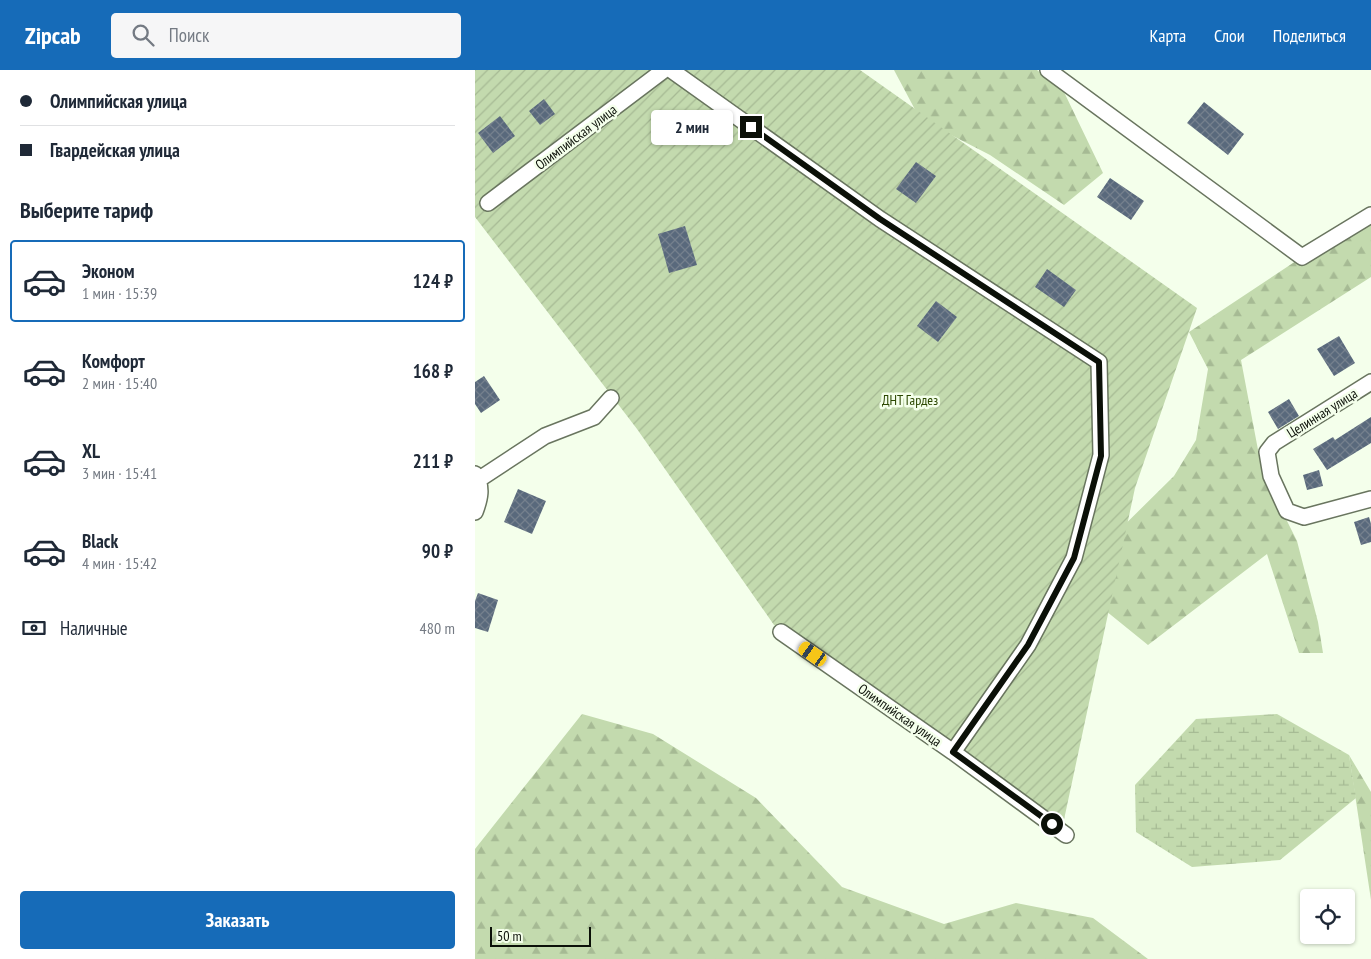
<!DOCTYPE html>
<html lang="ru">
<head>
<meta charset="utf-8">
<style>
	:root { --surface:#fff; --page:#f6f6f7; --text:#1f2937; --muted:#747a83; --line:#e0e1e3; --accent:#166bb8 }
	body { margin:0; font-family:"PT Sans Narrow",sans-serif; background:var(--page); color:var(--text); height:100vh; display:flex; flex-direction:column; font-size:19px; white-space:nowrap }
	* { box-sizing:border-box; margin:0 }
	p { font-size:16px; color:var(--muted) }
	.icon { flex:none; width:28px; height:28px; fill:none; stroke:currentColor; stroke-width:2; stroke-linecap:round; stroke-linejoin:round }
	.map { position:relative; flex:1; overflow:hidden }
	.details { display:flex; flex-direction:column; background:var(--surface); width:475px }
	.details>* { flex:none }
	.guide { display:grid; align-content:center; height:110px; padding:0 20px; background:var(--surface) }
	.buttons { position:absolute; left:825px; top:819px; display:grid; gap:10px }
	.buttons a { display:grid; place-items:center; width:55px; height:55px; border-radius:5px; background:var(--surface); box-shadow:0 1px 4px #0004; font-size:25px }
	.scale { position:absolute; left:15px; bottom:12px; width:101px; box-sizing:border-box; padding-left:5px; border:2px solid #0b1008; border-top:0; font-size:14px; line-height:18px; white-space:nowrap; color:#0b1008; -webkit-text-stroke:4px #f4ffeb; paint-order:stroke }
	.end { position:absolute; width:22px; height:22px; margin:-11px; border:6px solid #0b1008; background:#fff; box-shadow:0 0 0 2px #fff }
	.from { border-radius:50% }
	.bubble { position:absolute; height:35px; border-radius:5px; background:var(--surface); box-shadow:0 1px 4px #0004; font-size:16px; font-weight:600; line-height:35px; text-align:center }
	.car { position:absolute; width:15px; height:30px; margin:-15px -8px; border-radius:6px; box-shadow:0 0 4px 1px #0007; background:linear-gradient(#f5c518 24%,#345 0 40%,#f5c518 0 76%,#345 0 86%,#f5c518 0) }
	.guide b { display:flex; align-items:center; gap:18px; height:48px; font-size:19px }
	.guide b+b { border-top:1px solid var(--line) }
	.guide i { width:12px; height:12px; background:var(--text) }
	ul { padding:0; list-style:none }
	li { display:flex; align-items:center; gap:15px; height:82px; margin:0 10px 8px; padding:0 10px; border:2px solid transparent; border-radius:5px }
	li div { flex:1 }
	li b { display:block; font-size:19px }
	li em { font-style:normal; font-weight:600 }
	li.selected { border-color:var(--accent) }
	li>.icon { width:45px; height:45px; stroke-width:1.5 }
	h2 { padding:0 20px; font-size:22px; line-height:60px }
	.pay { display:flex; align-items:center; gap:12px; height:55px; padding:0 20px; font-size:19px }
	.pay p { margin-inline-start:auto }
	.action { display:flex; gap:10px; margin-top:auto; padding:10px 20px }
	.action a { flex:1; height:58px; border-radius:5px; background:var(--accent); color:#fff; font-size:20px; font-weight:600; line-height:58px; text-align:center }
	header { display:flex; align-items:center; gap:30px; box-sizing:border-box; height:70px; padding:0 25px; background:var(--accent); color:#fff }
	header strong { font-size:24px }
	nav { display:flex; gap:28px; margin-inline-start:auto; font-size:18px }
	.search { width:350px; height:45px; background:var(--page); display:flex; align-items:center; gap:12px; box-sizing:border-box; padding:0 18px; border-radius:5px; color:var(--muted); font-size:19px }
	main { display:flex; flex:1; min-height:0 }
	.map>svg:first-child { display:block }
	.forest { fill:url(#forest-firs) }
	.wetland { fill:url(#wetland-marsh) }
	.garden { fill:url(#garden-furrows) }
	.building { fill:url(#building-cross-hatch) }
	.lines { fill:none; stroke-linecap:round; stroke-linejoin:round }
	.minor-casing { stroke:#69755f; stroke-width:18 }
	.minor { stroke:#fff; stroke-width:15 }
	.route { stroke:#0b1008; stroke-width:6 }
	.labels { text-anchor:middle; stroke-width:5; stroke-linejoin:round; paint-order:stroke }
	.street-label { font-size:14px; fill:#0b1008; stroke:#f4ffeb }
	.park-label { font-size:14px; fill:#2b4701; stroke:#f4ffeb }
</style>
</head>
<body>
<header>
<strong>Zipcab</strong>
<div class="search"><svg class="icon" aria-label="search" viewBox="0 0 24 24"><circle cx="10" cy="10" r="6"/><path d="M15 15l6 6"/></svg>Поиск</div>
<nav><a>Карта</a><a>Слои</a><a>Поделиться</a></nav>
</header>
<main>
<section class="details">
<div class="guide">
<b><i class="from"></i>Олимпийская улица</b>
<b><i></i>Гвардейская улица</b>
</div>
<h2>Выберите тариф</h2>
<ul>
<li class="selected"><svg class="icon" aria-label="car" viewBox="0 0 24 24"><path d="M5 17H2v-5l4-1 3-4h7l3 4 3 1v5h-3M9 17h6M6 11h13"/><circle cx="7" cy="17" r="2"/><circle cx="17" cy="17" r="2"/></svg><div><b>Эконом</b><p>1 мин · 15:39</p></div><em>124 ₽</em></li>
<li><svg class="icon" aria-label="car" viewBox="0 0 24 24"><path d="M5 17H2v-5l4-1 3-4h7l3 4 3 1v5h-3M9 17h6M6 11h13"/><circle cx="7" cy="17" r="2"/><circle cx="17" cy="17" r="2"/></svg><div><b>Комфорт</b><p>2 мин · 15:40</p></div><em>168 ₽</em></li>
<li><svg class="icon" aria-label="car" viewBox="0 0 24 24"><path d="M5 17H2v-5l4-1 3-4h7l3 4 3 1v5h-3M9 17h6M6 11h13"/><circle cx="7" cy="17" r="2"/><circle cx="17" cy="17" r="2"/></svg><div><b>XL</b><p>3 мин · 15:41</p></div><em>211 ₽</em></li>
<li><svg class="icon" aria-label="car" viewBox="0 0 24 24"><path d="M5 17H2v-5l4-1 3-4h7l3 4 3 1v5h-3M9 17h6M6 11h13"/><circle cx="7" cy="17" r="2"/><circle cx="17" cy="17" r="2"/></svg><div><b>Black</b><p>4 мин · 15:42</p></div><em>90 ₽</em></li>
</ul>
<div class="pay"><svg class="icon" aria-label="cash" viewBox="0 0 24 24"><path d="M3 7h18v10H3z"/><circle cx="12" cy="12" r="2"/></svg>Наличные<p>480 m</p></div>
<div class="action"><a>Заказать</a></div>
</section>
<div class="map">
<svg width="896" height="889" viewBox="0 0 896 889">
	<defs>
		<pattern id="forest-firs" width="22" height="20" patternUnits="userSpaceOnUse" patternTransform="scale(1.25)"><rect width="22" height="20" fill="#c3daae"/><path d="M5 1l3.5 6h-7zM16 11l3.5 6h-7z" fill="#a6ba94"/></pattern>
		<pattern id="wetland-marsh" width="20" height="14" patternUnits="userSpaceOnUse" patternTransform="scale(1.25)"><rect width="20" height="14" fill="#c3daae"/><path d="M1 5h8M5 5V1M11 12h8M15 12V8" fill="none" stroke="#a6ba94"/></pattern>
		<pattern id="garden-furrows" width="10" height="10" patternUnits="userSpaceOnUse" patternTransform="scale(1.25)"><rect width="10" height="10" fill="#c3daae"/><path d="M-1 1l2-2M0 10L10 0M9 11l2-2" fill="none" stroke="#a6ba94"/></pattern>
		<pattern id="building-cross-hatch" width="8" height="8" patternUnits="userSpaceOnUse" patternTransform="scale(1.25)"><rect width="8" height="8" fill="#59697c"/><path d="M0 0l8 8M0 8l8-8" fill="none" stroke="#75808d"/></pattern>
	</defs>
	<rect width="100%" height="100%" fill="#f4ffeb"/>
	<path class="forest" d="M 419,0 L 562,0 L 589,22 L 628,103 L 589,135 L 515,85 L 445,49 Z
		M 896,150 L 896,207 L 766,290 L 787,401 L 822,471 L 843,552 L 848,583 L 824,583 L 792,484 L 673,575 L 610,524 L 618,486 L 699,406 L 721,370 L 733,299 L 714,262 L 827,187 Z
		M 107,644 L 178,664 L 281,728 L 367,817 L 469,854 L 541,833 L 618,848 L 673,889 L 0,889 L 0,779 Z
		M 874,685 L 896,722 L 896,830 Z"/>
	<path class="wetland" d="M 802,644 L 874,685 L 881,728 L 805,790 L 717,797 L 661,762 L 660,715 L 721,649 Z"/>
	<path class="garden" d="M 0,0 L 385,0 L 722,238 L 660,418 L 587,759 L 299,555 L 162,359 L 0,147 Z"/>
	<path class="building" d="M 69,29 L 80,44 L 65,55 L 54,41 Z
		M 729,32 L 769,64 L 753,85 L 712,53 Z
		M 25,46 L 40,66 L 18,83 L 3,63 Z
		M 441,92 L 461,106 L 441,133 L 421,119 Z
		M 635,108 L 669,131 L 656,150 L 622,127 Z
		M 210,156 L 222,195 L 194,203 L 183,164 Z
		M 572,199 L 601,220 L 589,237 L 560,217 Z
		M 461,231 L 482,247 L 463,272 L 442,256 Z
		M 864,266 L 880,293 L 859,306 L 842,279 Z
		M 9,306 L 25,330 L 6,343 L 0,334 L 0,312 Z
		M 814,329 L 824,346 L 803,359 L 793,342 Z
		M 896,347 L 896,373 L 852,400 L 838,379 L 858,367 L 860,370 Z
		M 844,400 L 848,416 L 832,420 L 828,405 Z
		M 43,419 L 71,431 L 57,464 L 29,452 Z
		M 894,447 L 896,454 L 896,472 L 886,475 L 879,452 Z
		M 3,523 L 23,530 L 13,562 L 0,558 L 0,531 Z"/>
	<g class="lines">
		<defs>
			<path id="minor" d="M 196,0 L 405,149 L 624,292 L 626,385 L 599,488 L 553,575 L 478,682
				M 573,0 L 827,187 L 896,145
				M 13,133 L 189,0
				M 896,312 L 799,373 L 792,382 L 796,406 L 812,441 L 829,447 L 896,429
				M 0,404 C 8,417 5,429 0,442
				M 0,412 L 70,366 L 119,347 L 136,328
				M 306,562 L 478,682 L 591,765"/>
		</defs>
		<use href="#minor" class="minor-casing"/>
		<use href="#minor" class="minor"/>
	</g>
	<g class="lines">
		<path class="route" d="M 276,57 L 405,149 L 624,292 L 626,386 L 599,488 L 553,575 L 478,682 L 577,754"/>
	</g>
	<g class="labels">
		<g class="street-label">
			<text transform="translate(101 67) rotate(-37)" y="5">Олимпийская улица</text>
			<text transform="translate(847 343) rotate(-32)" y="5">Целинная улица</text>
			<text transform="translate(425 645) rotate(35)" y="5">Олимпийская улица</text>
		</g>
		<g class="park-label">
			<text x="435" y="335">ДНТ Гардез</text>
		</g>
	</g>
</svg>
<div class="buttons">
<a><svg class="icon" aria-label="locate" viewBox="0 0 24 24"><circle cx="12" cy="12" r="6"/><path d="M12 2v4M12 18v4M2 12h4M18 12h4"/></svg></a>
</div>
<div class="scale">50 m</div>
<i class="end from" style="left:577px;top:754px"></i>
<i class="end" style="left:276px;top:57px"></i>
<div class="bubble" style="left:176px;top:40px;width:82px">2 мин</div>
<i class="car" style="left:338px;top:584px;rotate:305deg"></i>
</div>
</main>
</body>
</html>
